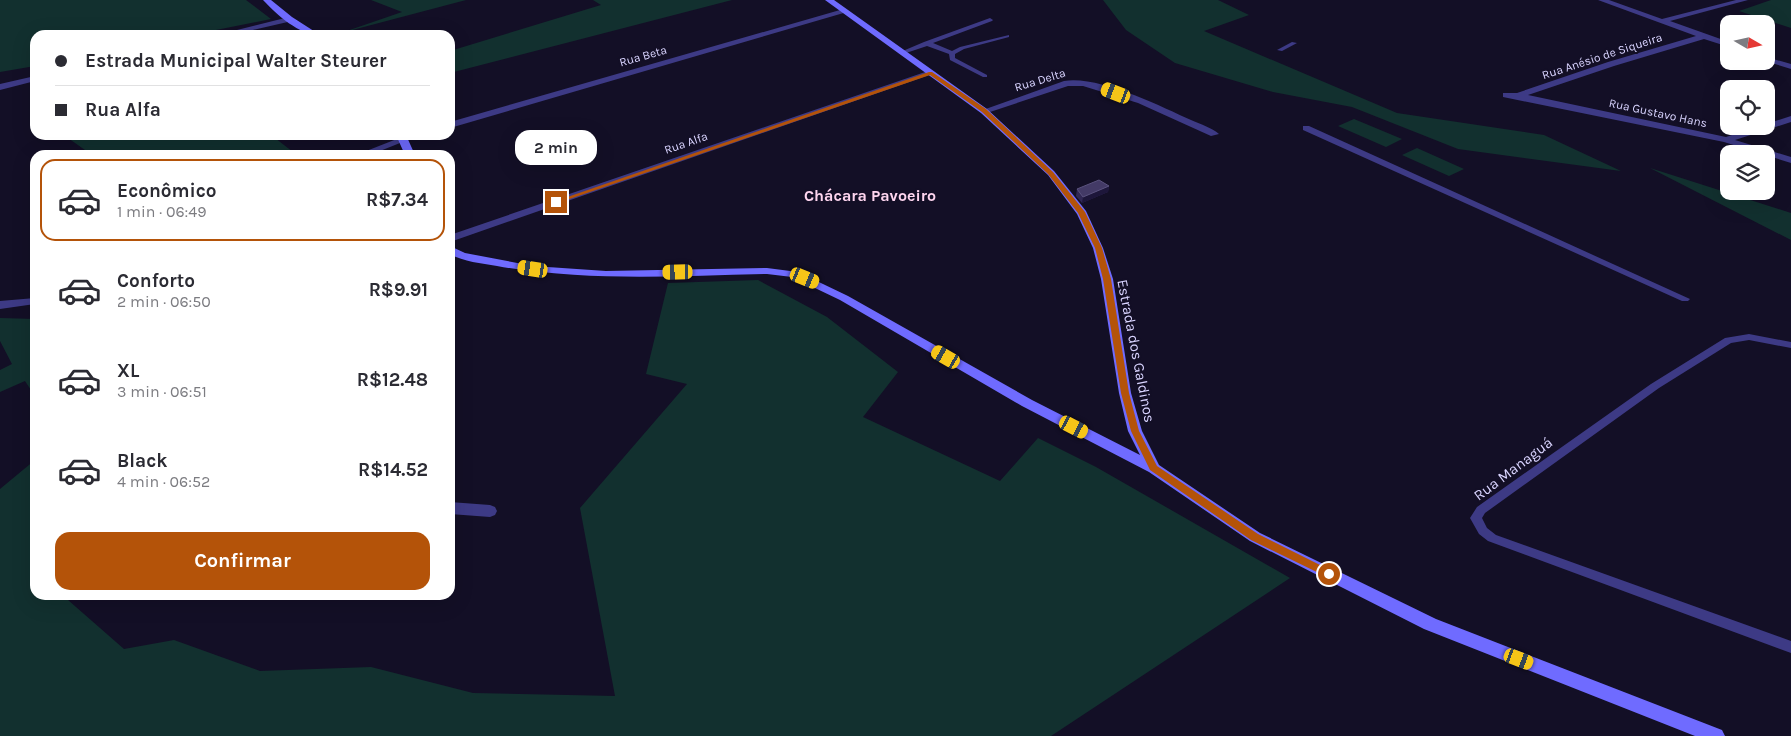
<!DOCTYPE html>
<html lang="pt">
<head>
<meta charset="utf-8">
<style>
	:root { --surface:#fff; --page:#f2f2f3; --text:#2b2b33; --muted:#7c7c81; --line:#e1e1e2; --accent:#b45309 }
	body { margin:0; font-family:Karla,sans-serif; background:var(--page); color:var(--text); height:100vh; display:flex; flex-direction:column; font-size:19px; white-space:nowrap }
	* { box-sizing:border-box; margin:0 }
	p { font-size:16px; color:var(--muted) }
	.icon { flex:none; width:28px; height:28px; fill:none; stroke:currentColor; stroke-width:2; stroke-linecap:round; stroke-linejoin:round }
	.map { position:relative; flex:1; overflow:hidden }
	.panel { position:absolute; left:30px; top:150px; width:425px; height:450px; display:flex; flex-direction:column; background:var(--surface); border-radius:15px; box-shadow:0 5px 20px #0002 }
	.panel>* { flex:none }
	.banner { position:absolute; left:30px; top:30px; width:425px; height:110px; border-radius:15px; box-shadow:0 5px 20px #0002; display:grid; align-content:center; height:110px; padding:0 25px; background:var(--surface) }
	.needle { width:32px; rotate:99deg }
	.tools { position:absolute; left:1720px; top:15px; display:grid; gap:10px }
	.tools a { display:grid; place-items:center; width:55px; height:55px; border-radius:10px; background:var(--surface); box-shadow:0 5px 20px #0002; font-size:25px }
	.end { position:absolute; width:22px; height:22px; margin:-11px; border:6px solid #b45309; background:#fff; box-shadow:0 0 0 2px #fff }
	.from { border-radius:50% }
	.bubble { position:absolute; height:35px; border-radius:15px; background:var(--surface); box-shadow:0 5px 20px #0002; font-size:16px; font-weight:700; line-height:35px; text-align:center }
	.car { position:absolute; width:15px; height:30px; margin:-15px -8px; border-radius:6px; box-shadow:0 0 4px 1px #0007; background:linear-gradient(#f5c518 24%,#345 0 40%,#f5c518 0 76%,#345 0 86%,#f5c518 0) }
	.banner b { display:flex; align-items:center; gap:18px; height:48px; font-size:19px }
	.banner b+b { border-top:1px solid var(--line) }
	.banner i { width:12px; height:12px; background:var(--text) }
	ul { padding:9px 0 0; list-style:none }
	li { display:flex; align-items:center; gap:15px; height:82px; margin:0 10px 8px; padding:0 15px; border:2px solid transparent; border-radius:15px }
	li div { flex:1 }
	li b { display:block; font-size:19px }
	li em { font-style:normal; font-weight:700 }
	li.active { border-color:var(--accent) }
	li>.icon { width:45px; height:45px; stroke-width:1.5 }
	.button { display:flex; gap:10px; margin-top:auto; padding:10px 25px }
	.button a { flex:1; height:58px; border-radius:15px; background:var(--accent); color:#fff; font-size:20px; font-weight:700; line-height:58px; text-align:center }
	.map>svg:first-child { display:block }
	.green { fill:#12302f }
	.lines { fill:none; stroke-linecap:round; stroke-linejoin:round }
	.lane { fill:#3d3a85; fill-rule:evenodd }
	.street { fill:#3d3a85; fill-rule:evenodd }
	.secondary { fill:#6f6bff; fill-rule:evenodd }
	.wall { fill:#312854 }
	.shaded-wall { fill:#1d163a }
	.building { fill:#433a66; stroke:#5a527e }
	.route { fill:#b45309 }
	.labels { text-anchor:middle; stroke-width:4; stroke-linejoin:round; paint-order:stroke }
	.far-street-label { font-size:12px; fill:#d9d4ff; stroke:#130f26 }
	.street-label { font-size:15px; fill:#d9d4ff; stroke:#130f26 }
	.far-district-label { font-size:16px; font-weight:bold; fill:#ffd6f0; stroke:#130f26 }
</style>
</head>
<body>
<div class="map">
<svg width="1791" height="736" viewBox="0 0 1791 736">
	<rect width="100%" height="100%" fill="#130f26"/>
	<path class="green" d="M 0,0 L 246,0 L 271,19 L 191,35 L 35,35 L 35,66 L 0,72 Z
		M 371,0 L 466,0 L 341,33 L 402,12 Z
		M 593,0 L 732,0 L 450,73 L 450,51 L 601,5 Z
		M 1103,0 L 1218,0 L 1249,15 L 1204,31 L 1397,113 L 1544,135 L 1621,171 L 1458,149 L 1352,107 L 1273,92 L 1175,63 L 1126,30 Z
		M 1771,0 L 1791,0 L 1791,28 L 1739,11 Z
		M 1354,119 L 1402,139 L 1386,147 L 1338,126 Z
		M 79,135 L 271,135 L 297,155 L 92,155 L 68,138 Z
		M 1417,148 L 1464,169 L 1449,176 L 1402,155 Z
		M 1650,168 L 1791,213 L 1791,240 Z
		M 758,280 L 827,317 L 898,372 L 863,417 L 1000,481 L 1038,438 L 1096,467 L 1290,578 L 1051,736 L 0,736 L 0,489 L 35,460 L 35,595 L 72,595 L 68,600 L 124,649 L 174,640 L 260,671 L 371,667 L 473,693 L 615,696 L 580,508 L 687,384 L 646,374 L 668,283 Z
		M 0,318 L 35,319 L 35,396 L 25,381 L 0,392 L 0,370 L 12,364 L 0,341 Z"/>
	<g class="lines">
		<path class="lane" d="M 990,18 L 993,20 L 992,21 L 933,43 L 952,51 L 960,47 L 1009,35 L 1009,37 L 964,49 L 955,54 L 955,58 L 987,75 L 987,77 L 983,77 L 950,60 L 949,54 L 927,46 L 903,54 L 898,53 L 924,42 Z
			M 1292,42 L 1297,43 L 1282,51 L 1277,50 Z
			M 1303,126 L 1309,126 L 1690,299 L 1688,301 L 1682,301 L 1303,130 Z
			M 1749,334 L 1791,342 L 1791,348 L 1749,340 L 1731,343 L 1659,388 L 1485,513 L 1482,518 L 1487,528 L 1496,535 L 1791,641 L 1791,653 L 1488,541 L 1479,534 L 1470,518 L 1477,507 L 1651,384 L 1725,338 Z"/>
		<path class="street" d="M 1598,0 L 1609,0 L 1662,19 L 1736,0 L 1748,0 L 1670,21 L 1729,42 L 1729,47 L 1704,39 L 1614,66 L 1528,95 L 1726,137 L 1759,126 L 1766,126 L 1766,124 L 1791,116 L 1791,122 L 1735,140 L 1791,157 L 1791,163 L 1724,142 L 1503,97 L 1503,93 L 1517,93 L 1608,62 L 1696,36 Z
			M 840,10 L 847,12 L 450,128 L 450,122 Z
			M 289,17 L 293,19 L 292,21 L 231,35 L 217,35 Z
			M 1766,57 L 1791,64 L 1791,69 L 1765,61 Z
			M 928,71 L 935,73 L 450,242 L 450,235 Z
			M 35,76 L 35,81 L 0,90 L 0,84 Z
			M 1064,81 C 1098,75 1160,106 1191,120 C 1200,124 1212,128 1219,134 L 1211,136 L 1138,103 L 1083,86 L 1068,86 L 987,113 L 980,111 Z
			M 407,135 L 420,135 L 370,155 L 356,155 Z
			M 35,298 L 35,304 L 0,309 L 0,301 Z
			M 450,502 L 490,505 L 495,507 L 497,511 L 495,515 L 490,517 L 450,514 Z"/>
		<path class="secondary" d="M 263,0 L 271,0 L 292,17 L 320,35 C 299,35 277,15 263,0 Z
			M 825,0 L 834,0 L 987,109 L 1054,171 L 1086,211 L 1103,248 L 1113,279 L 1131,393 L 1142,431 L 1159,465 L 1260,533 L 1436,619 L 1722,730 L 1725,736 L 1695,736 L 1424,629 L 1250,541 L 1149,472 L 1022,406 L 840,300 L 792,277 L 767,274 C 677,276 586,282 497,266 C 481,263 464,262 450,254 L 450,246 L 465,253 L 533,266 L 606,271 L 767,268 L 798,272 L 848,296 L 1032,400 L 1140,455 L 1128,431 L 1119,393 L 1101,279 L 1093,248 L 1077,214 L 1048,175 L 981,113 Z
			M 396,135 L 406,135 L 415,155 L 405,155 Z"/>
	</g>
	<path class="wall" d="M 1109,186 L 1108,192 L 1082,203 L 1076,196 L 1077,189 Z"/>
	<path class="shaded-wall" d="M 1109,186 L 1108,192 L 1082,203 L 1083,197 Z"/>
	<path class="building" d="M 1099,180 L 1109,186 L 1083,197 L 1077,189 Z"/>
	<path class="route" d="M 929,72 L 932,72 L 986,109 L 1053,172 L 1085,212 L 1102,248 L 1111,279 L 1129,393 L 1139,431 L 1157,466 L 1258,534 L 1332,571 L 1332,576 L 1325,576 L 1251,540 L 1150,470 L 1131,431 L 1121,393 L 1103,279 L 1095,248 L 1078,213 L 1048,174 L 982,112 L 930,75 L 558,203 L 553,202 Z"/>
	<g class="labels">
		<g class="far-street-label">
			<text transform="translate(643 56) rotate(-16)" y="4">Rua Beta</text>
			<text transform="translate(1602 56) rotate(-18)" y="4">Rua Anésio de Siqueira</text>
			<text transform="translate(1040 80) rotate(-17)" y="4">Rua Delta</text>
			<text transform="translate(1658 113) rotate(12)" y="4">Rua Gustavo Hans</text>
			<text transform="translate(686 143) rotate(-19)" y="4">Rua Alfa</text>
		</g>
		<g class="street-label">
			<text transform="translate(1136 351) rotate(79)" y="5">Estrada dos Galdinos</text>
			<text transform="translate(1513 469) rotate(-37)" y="5">Rua Managuá</text>
		</g>
		<g class="far-district-label">
			<text x="870" y="201">Chácara Pavoeiro</text>
		</g>
	</g>
</svg>
<div class="tools">
<a><svg class="needle" viewBox="-14 -14 28 28"><path d="M0-13l5 13h-10z" fill="#e53935"/><path d="M0 13l5-13h-10z" fill="#7c7c81"/></svg></a>
<a><svg class="icon" aria-label="locate" viewBox="0 0 24 24"><circle cx="12" cy="12" r="6"/><path d="M12 2v4M12 18v4M2 12h4M18 12h4"/></svg></a>
<a><svg class="icon" aria-label="layers" viewBox="0 0 24 24"><path d="M12 4l9 5-9 5-9-5zM3 14l9 5 9-5"/></svg></a>
</div>
<i class="end from" style="left:1329px;top:574px"></i>
<i class="end" style="left:556px;top:202px"></i>
<div class="bubble" style="left:515px;top:130px;width:82px">2 min</div>
<i class="car" style="left:1116px;top:93px;rotate:291deg"></i>
<i class="car" style="left:533px;top:269px;rotate:279deg"></i>
<i class="car" style="left:678px;top:272px;rotate:269deg"></i>
<i class="car" style="left:805px;top:278px;rotate:112deg"></i>
<i class="car" style="left:946px;top:357px;rotate:300deg"></i>
<i class="car" style="left:1074px;top:427px;rotate:117deg"></i>
<i class="car" style="left:1519px;top:659px;rotate:111deg"></i>
<div class="banner">
<b><i class="from"></i>Estrada Municipal Walter Steurer</b>
<b><i></i>Rua Alfa</b>
</div>
<section class="panel">
<ul>
<li class="active"><svg class="icon" aria-label="car" viewBox="0 0 24 24"><path d="M5 17H2v-5l4-1 3-4h7l3 4 3 1v5h-3M9 17h6M6 11h13"/><circle cx="7" cy="17" r="2"/><circle cx="17" cy="17" r="2"/></svg><div><b>Econômico</b><p>1 min · 06:49</p></div><em>R$7.34</em></li>
<li><svg class="icon" aria-label="car" viewBox="0 0 24 24"><path d="M5 17H2v-5l4-1 3-4h7l3 4 3 1v5h-3M9 17h6M6 11h13"/><circle cx="7" cy="17" r="2"/><circle cx="17" cy="17" r="2"/></svg><div><b>Conforto</b><p>2 min · 06:50</p></div><em>R$9.91</em></li>
<li><svg class="icon" aria-label="car" viewBox="0 0 24 24"><path d="M5 17H2v-5l4-1 3-4h7l3 4 3 1v5h-3M9 17h6M6 11h13"/><circle cx="7" cy="17" r="2"/><circle cx="17" cy="17" r="2"/></svg><div><b>XL</b><p>3 min · 06:51</p></div><em>R$12.48</em></li>
<li><svg class="icon" aria-label="car" viewBox="0 0 24 24"><path d="M5 17H2v-5l4-1 3-4h7l3 4 3 1v5h-3M9 17h6M6 11h13"/><circle cx="7" cy="17" r="2"/><circle cx="17" cy="17" r="2"/></svg><div><b>Black</b><p>4 min · 06:52</p></div><em>R$14.52</em></li>
</ul>
<div class="button"><a>Confirmar</a></div>
</section>
</div>
</body>
</html>
